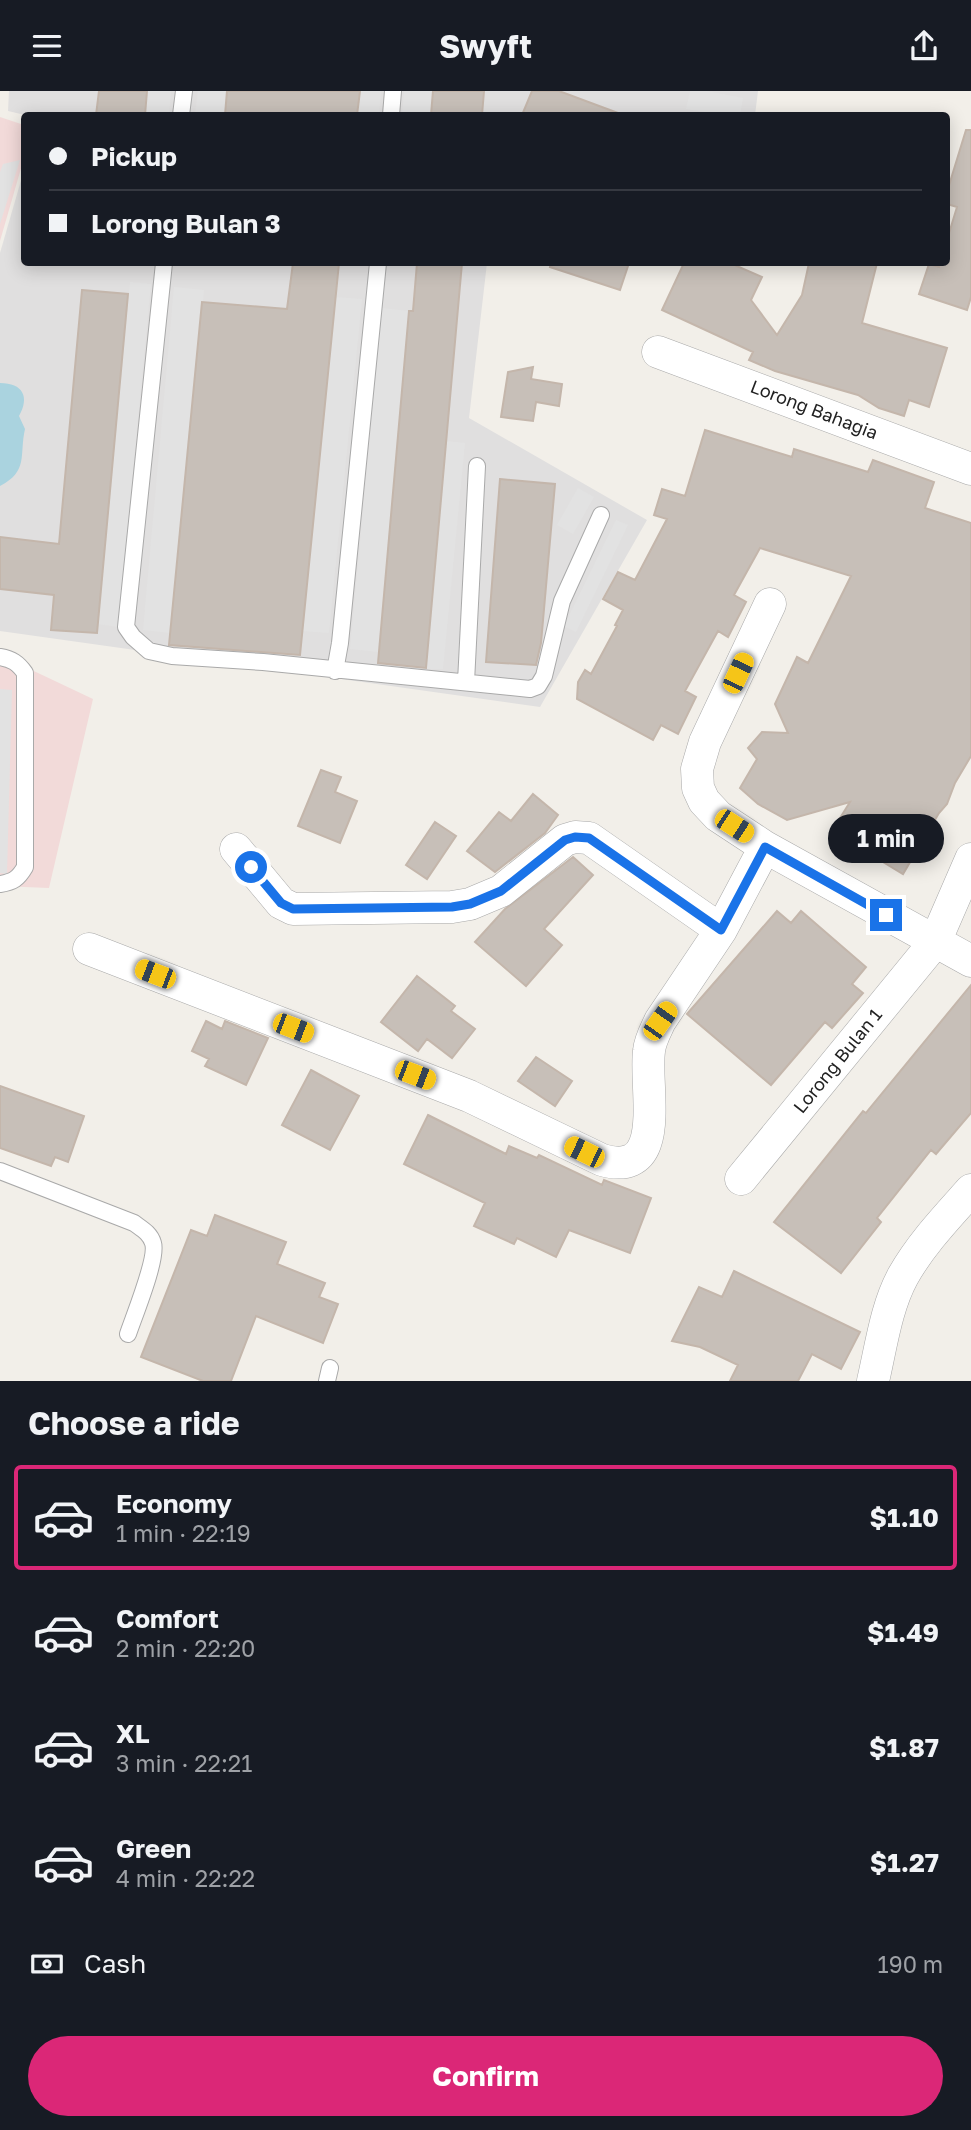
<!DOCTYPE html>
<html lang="en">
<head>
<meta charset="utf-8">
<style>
	:root { --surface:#171b24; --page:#242831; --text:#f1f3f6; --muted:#9ea1a6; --line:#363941; --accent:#db2777 }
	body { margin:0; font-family:"Golos Text",sans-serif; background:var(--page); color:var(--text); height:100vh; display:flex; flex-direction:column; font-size:26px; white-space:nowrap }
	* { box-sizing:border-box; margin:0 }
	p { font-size:23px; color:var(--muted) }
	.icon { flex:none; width:38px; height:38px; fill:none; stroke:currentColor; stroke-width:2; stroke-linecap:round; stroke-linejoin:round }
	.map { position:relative; height:1290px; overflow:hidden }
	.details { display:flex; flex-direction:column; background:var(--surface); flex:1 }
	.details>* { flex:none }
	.top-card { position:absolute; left:21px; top:21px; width:929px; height:154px; border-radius:7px; box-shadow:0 4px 18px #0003; display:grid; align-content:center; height:154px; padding:0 28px; background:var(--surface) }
	.end { position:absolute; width:32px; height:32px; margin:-16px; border:9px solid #1a73e8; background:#fff; box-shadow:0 0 0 4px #fff }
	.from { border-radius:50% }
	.bubble { position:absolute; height:49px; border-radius:24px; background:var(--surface); box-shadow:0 4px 18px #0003; font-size:23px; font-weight:700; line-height:49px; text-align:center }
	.car { position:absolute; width:21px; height:42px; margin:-21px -10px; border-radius:9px; box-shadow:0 0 5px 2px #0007; background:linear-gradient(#f5c518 24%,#345 0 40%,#f5c518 0 76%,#345 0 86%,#f5c518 0) }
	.top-card b { display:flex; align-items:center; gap:24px; height:66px; font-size:26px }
	.top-card b+b { border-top:2px solid var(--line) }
	.top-card i { width:18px; height:18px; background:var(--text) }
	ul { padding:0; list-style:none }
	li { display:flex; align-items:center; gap:21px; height:105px; margin:0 14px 10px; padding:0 14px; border:4px solid transparent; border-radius:7px }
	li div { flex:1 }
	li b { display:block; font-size:26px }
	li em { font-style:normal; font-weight:700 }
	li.selected { border-color:var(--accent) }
	li>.icon { width:63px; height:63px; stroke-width:1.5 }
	h2 { padding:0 28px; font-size:32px; line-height:84px }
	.pay { display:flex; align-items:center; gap:18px; height:77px; padding:0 28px; font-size:26px }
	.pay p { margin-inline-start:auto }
	.primary-button { display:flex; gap:14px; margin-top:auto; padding:14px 28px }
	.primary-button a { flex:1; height:80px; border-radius:42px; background:var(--accent); color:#fff; font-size:28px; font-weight:700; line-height:80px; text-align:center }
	header { display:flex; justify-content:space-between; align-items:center; height:91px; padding:0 28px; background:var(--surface); font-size:32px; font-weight:700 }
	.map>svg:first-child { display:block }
	.residential { fill:#e0dfdf }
	.commercial { fill:#f2dad9 }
	.parking { fill:#e2e2e2 }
	.water { fill:#aad3df }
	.building { fill:#c7bfb8; stroke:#c4b6ab; stroke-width:2 }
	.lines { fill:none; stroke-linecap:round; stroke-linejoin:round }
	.service-casing { stroke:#a9a9a9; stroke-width:18 }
	.minor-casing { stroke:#a9a9a9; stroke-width:33 }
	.service { stroke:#fff; stroke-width:16 }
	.minor { stroke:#fff; stroke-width:32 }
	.route { stroke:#1a73e8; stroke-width:9 }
	.labels { text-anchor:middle; stroke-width:6; stroke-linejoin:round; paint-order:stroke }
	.street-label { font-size:18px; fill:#222; stroke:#fff }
</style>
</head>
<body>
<header><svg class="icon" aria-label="menu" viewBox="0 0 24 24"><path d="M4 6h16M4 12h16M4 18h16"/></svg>Swyft<svg class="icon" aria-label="share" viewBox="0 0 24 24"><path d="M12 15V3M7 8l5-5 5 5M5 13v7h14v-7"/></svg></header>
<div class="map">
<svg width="971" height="1290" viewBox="0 0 971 1290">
	<rect width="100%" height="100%" fill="#f2efe9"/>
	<path class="residential" d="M 9,0 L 758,0 L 755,24 L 25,24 L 8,20 Z
		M 24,79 L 24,172 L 487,172 L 469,327 L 647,429 L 540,616 L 0,540 L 0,162 Z"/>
	<path class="commercial" d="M 0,26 L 24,34 L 24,67 L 0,150 Z
		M 0,564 L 93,608 L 49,797 L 0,795 Z"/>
	<path class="parking" d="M 147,0 L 171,0 L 169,24 L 145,24 Z
		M 198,0 L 227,0 L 225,24 L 195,24 Z
		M 360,0 L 381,0 L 379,24 L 357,24 Z
		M 404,0 L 433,0 L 431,24 L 402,24 Z
		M 690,0 L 707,0 L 743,7 L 740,24 L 723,24 L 686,18 Z
		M 20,69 L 0,133 L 0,81 L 3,73 Z
		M 130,191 L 151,193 L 118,536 L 98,533 Z
		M 174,196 L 204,199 L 170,542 L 143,539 Z
		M 335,206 L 362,208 L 329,542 L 302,540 Z
		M 382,217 L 409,220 L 378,561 L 350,558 Z
		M 446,350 L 465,352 L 443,578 L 426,578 Z
		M 578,397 L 594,406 L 573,443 L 557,434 Z
		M 616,429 L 628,434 L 576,541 L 564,535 Z
		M 0,598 L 12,599 L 7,783 L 0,782 Z"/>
	<path class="water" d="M 0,292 C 23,292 30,306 19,325 L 25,338 C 19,364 29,380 0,395 Z"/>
	<path class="building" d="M 99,0 L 147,0 L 145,24 L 96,24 Z
		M 227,0 L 360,0 L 357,24 L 225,24 Z
		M 433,0 L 484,0 L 482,24 L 431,24 Z
		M 532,0 L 559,0 L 618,22 L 618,24 L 522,24 Z
		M 966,39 L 971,39 L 971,206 L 967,219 L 919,203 L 929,173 L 939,176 L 940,172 L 947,172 L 947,149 L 957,116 L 947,113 L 947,101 Z
		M 293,172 L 339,172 L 300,564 L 169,554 L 202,211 L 287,218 Z
		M 417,172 L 462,172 L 426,577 L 378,572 L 409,220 L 413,220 Z
		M 551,172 L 629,172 L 620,199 L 550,176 Z
		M 684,172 L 730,172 L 762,186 L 751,209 L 777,244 L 802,204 L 809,172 L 877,172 L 862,232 L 947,257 L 929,316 L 909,309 L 904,325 L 879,317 L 858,304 L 775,280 L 749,269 L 753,261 L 662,219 Z
		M 82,199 L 128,203 L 97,542 L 51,539 L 54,504 L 0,498 L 0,446 L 59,453 Z
		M 533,276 L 531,288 L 562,293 L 559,315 L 536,311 L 533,330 L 501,326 L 508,281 Z
		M 705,339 L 792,366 L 794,358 L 868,381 L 873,369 L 934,391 L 925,417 L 971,432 L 971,665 L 955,692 L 947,713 L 939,722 L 903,783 L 832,740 L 850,711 L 787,729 L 758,713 L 740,697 L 757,668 L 748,657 L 762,641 L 788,642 L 775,613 L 797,566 L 808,572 L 851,485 L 760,457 L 734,504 L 746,511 L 728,546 L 718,540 L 685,600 L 696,606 L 678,643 L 661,634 L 653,649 L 577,608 L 578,591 L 585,579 L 591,583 L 617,535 L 615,534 L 623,519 L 603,508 L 618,481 L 635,489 L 667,428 L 654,424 L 662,398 L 685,405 Z
		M 500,388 L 555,393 L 541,552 L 536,574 L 486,571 Z
		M 321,679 L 341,686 L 335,701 L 357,710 L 340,752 L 298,735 Z
		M 533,703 L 558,724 L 545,742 L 495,781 L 467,760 L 499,721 L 511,730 Z
		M 435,731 L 456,745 L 427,788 L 406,774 Z
		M 573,766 L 593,784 L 544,838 L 562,854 L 526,895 L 475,851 L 505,818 Z
		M 777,820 L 791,832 L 801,820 L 866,876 L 852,893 L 863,902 L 832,937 L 825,931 L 771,994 L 687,923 Z
		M 417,885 L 455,915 L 451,920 L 475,938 L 452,967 L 427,948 L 418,960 L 381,931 Z
		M 971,894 L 971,1022 L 936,1063 L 931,1059 L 877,1127 L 881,1131 L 841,1182 L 774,1131 L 863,1020 L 866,1022 Z
		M 206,930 L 222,938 L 225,930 L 268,947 L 246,994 L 205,975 L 209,968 L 192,960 Z
		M 536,966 L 572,990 L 555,1015 L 518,990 Z
		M 311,979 L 359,1005 L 330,1059 L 282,1034 Z
		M 0,995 L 84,1025 L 68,1071 L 55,1066 L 51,1075 L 0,1057 Z
		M 428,1024 L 506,1063 L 509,1055 L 537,1067 L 539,1064 L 602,1094 L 604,1089 L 651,1107 L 630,1162 L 569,1139 L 556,1166 L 517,1147 L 514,1153 L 474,1135 L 485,1112 L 404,1073 Z
		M 215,1124 L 286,1151 L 277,1173 L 325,1192 L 319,1206 L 338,1213 L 323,1252 L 256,1225 L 231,1290 L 203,1290 L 141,1266 L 191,1139 L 207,1145 Z
		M 734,1180 L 860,1241 L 841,1278 L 812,1263 L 798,1290 L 730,1290 L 738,1274 L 700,1256 L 672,1250 L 699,1196 L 722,1206 Z"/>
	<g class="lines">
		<defs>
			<path id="service" d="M 181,24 L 184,0
				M 391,24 L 393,0
				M 164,172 L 126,536 L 133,546 L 149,560 L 172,565 L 263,571 L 530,598 L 538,595 L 544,585 L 562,510 L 601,424
				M 0,566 C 12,568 18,572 25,582 L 25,776 C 18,788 13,791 0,793
				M 335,580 L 340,552 L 378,172
				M 466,591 L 477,375
				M 0,1080 L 134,1132 C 142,1138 150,1142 153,1152 C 158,1167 134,1225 128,1243
				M 327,1290 L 330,1277"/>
			<path id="minor" d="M 658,261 L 971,378
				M 770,513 L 705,651 L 697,678 L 698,697 L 704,710 L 718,725 L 765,756 L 971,870
				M 236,758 L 281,812 L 293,818 L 452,816 L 470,813 L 501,800 L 565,749 L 575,746 L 589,747 L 721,839
				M 89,858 L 469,1005 L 602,1069 C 669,1088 644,998 649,960 C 650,949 656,939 660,930 L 721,839 L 765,756
				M 741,1088 L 935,851 L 971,768
				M 873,1290 C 881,1256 886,1216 903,1185 C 921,1153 947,1126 971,1099"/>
		</defs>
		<use href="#service" class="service-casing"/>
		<use href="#minor" class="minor-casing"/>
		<use href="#service" class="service"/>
		<use href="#minor" class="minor"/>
	</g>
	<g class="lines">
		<path class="route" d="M 251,776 L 281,812 L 293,818 L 452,816 L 470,813 L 501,800 L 565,749 L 575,746 L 589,747 L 721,839 L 765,756 L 886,824"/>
	</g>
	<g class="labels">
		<g class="street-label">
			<text transform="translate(814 319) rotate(21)" y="6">Lorong Bahagia</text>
			<text transform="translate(838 970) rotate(-51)" y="6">Lorong Bulan 1</text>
		</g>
	</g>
</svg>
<i class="end from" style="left:251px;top:776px"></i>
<i class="end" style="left:886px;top:824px"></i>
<div class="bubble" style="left:828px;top:723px;width:116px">1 min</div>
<i class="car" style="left:738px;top:582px;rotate:25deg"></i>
<i class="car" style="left:734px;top:735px;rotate:123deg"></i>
<i class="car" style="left:155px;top:883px;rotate:291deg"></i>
<i class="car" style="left:660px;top:930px;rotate:35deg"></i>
<i class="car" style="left:293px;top:937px;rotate:111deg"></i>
<i class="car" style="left:415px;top:984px;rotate:111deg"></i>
<i class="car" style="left:584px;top:1061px;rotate:296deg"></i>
<div class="top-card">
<b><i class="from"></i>Pickup</b>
<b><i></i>Lorong Bulan 3</b>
</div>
</div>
<section class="details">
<h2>Choose a ride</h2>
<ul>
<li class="selected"><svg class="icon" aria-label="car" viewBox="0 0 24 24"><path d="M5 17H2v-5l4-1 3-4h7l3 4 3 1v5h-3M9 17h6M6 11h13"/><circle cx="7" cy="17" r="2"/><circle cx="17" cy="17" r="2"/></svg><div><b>Economy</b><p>1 min · 22:19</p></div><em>$1.10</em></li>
<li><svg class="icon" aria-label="car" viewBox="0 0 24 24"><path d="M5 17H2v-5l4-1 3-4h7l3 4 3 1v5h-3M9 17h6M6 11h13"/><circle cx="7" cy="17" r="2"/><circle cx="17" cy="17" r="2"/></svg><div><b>Comfort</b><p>2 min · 22:20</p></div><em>$1.49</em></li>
<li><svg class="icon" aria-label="car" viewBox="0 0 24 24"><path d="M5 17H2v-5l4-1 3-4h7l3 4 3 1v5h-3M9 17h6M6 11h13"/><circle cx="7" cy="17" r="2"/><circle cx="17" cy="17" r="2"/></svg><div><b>XL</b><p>3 min · 22:21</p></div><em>$1.87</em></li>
<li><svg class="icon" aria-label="car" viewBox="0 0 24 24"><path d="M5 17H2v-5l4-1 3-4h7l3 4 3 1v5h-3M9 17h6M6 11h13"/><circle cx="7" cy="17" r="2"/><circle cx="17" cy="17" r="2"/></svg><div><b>Green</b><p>4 min · 22:22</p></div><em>$1.27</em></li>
</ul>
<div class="pay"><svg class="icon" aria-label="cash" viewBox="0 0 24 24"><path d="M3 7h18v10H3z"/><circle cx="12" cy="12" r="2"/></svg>Cash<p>190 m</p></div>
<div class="primary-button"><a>Confirm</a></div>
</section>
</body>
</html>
